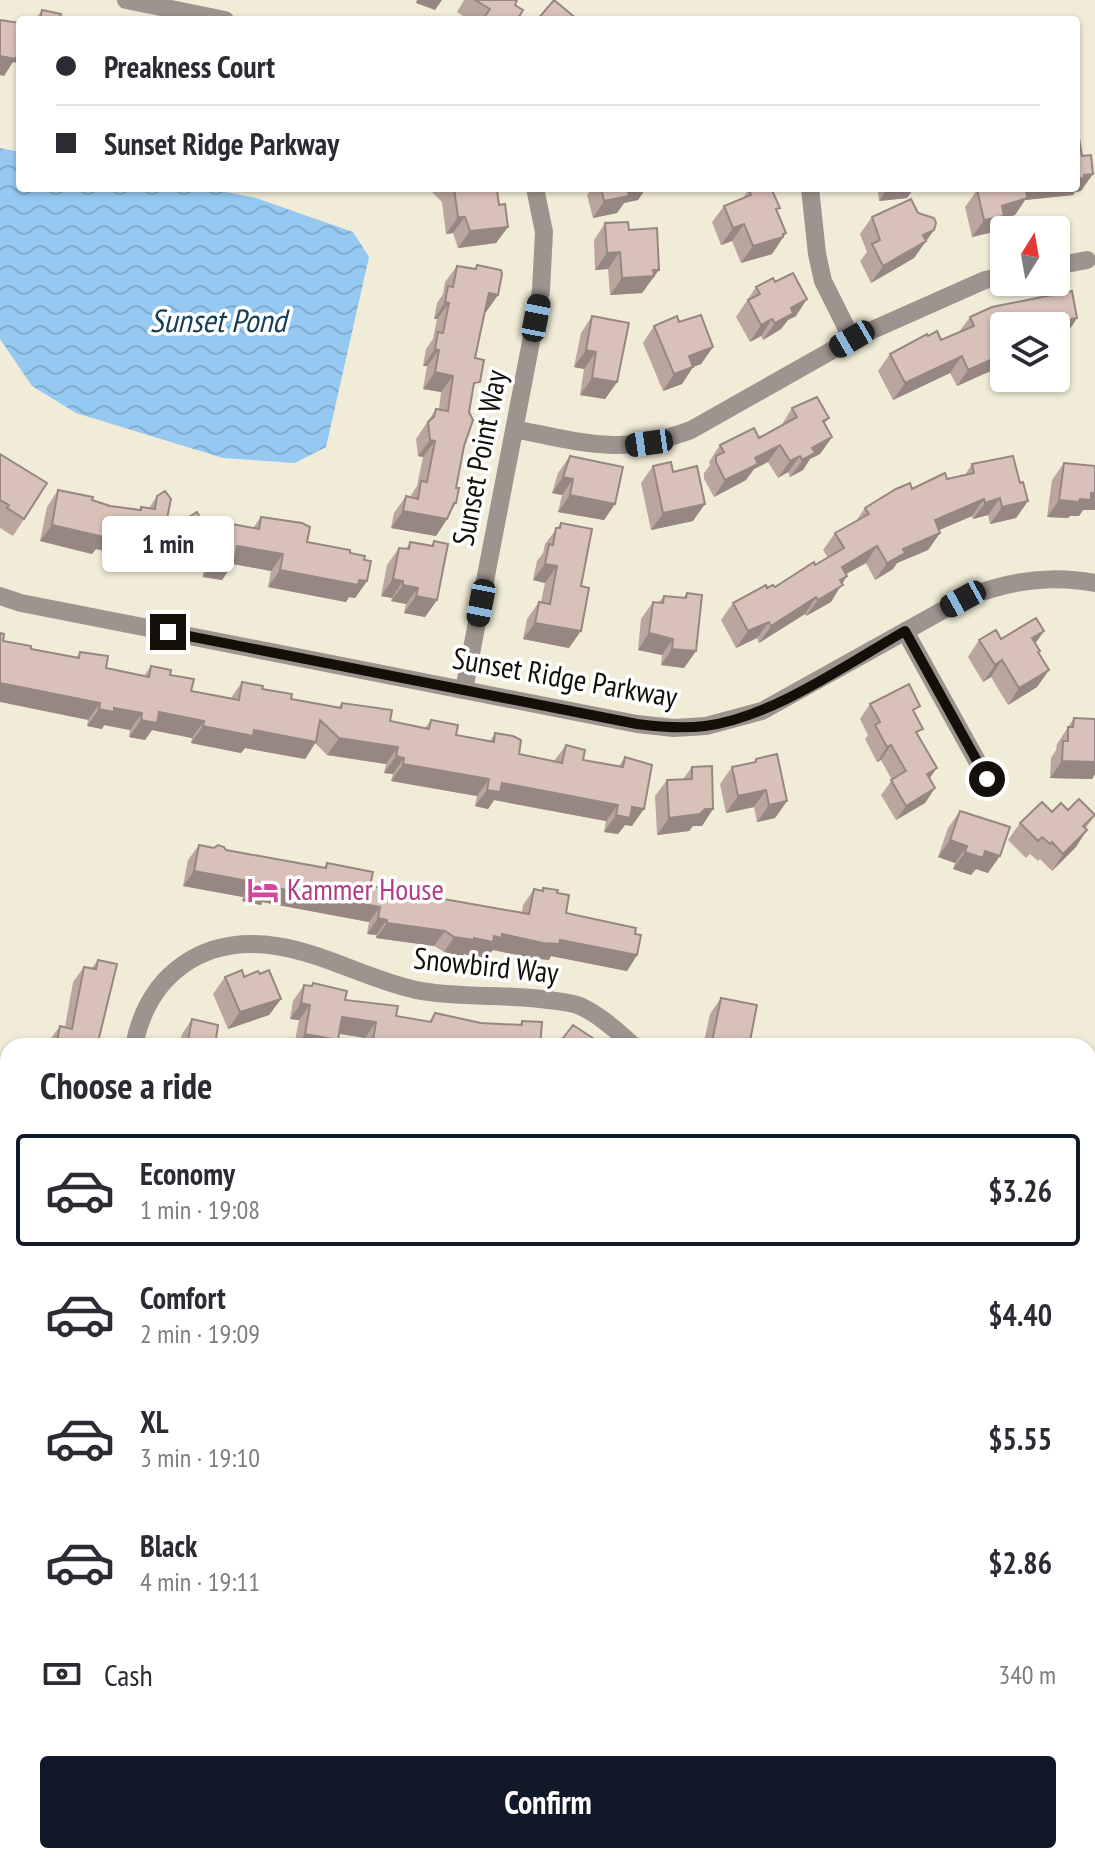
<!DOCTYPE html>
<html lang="en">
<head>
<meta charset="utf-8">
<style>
	:root { --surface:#fff; --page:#f2f2f3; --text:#2b2b33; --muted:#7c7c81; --line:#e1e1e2; --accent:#111827 }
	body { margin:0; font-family:"PT Sans Narrow",sans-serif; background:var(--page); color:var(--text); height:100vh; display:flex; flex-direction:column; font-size:30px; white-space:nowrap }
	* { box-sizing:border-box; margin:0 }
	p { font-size:26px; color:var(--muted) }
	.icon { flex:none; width:44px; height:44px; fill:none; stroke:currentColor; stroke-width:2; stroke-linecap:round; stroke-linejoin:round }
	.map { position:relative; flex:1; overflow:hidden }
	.sheet { position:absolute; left:0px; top:1038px; width:1096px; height:826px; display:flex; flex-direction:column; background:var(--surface); border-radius:24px 24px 0 0; box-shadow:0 2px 6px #0004 }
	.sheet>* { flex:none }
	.hud { position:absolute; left:16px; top:16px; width:1064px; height:176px; border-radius:8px; box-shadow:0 2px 6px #0004; display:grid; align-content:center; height:176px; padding:0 40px; background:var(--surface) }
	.needle { width:52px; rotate:11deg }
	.controls { position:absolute; left:990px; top:216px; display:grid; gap:16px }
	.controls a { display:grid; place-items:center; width:80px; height:80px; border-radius:8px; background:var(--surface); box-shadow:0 2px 6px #0004; font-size:40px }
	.end { position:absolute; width:36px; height:36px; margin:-18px; border:10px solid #121009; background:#fff; box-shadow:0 0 0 4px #fff }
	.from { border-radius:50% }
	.bubble { position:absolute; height:56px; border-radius:8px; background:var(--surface); box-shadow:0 2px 6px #0004; font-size:26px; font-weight:700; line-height:56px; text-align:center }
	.car { position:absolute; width:24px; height:48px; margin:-24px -12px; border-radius:10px; box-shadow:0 0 6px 2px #0007; background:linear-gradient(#222 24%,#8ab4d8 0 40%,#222 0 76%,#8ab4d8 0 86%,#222 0) }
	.hud b { display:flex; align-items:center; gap:28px; height:76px; font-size:30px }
	.hud b+b { border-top:2px solid var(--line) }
	.hud i { width:20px; height:20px; background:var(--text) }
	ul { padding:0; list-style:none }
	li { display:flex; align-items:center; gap:24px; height:112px; margin:0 16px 12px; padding:0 24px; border:4px solid transparent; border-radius:8px }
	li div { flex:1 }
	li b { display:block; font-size:30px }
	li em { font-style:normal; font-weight:700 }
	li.active { border-color:var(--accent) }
	li>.icon { width:72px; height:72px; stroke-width:1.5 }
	h2 { padding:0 40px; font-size:36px; line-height:96px }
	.pay { display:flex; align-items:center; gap:20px; height:88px; padding:0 40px; font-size:30px }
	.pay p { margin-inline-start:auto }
	.button { display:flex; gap:16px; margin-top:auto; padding:16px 40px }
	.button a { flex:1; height:92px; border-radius:8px; background:var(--accent); color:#fff; font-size:32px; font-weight:700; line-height:92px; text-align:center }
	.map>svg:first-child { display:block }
	.water { fill:url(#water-waves) }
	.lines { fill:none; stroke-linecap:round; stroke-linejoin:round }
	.minor { stroke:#9d948f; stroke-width:18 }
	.wall { fill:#baa69f }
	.shaded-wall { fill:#978782 }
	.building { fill:#d8c1b9; stroke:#978782; stroke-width:2 }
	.route { stroke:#121009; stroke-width:10 }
	.labels { text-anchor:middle; stroke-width:7; stroke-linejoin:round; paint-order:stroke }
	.street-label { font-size:30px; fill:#121009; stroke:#fff }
	.hotel-label { font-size:30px; fill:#b23c85; stroke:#fff; text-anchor:start }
	.water-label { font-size:32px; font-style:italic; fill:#153c58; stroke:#fff }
</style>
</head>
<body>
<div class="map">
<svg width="1095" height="1863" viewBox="0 0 1095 1863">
	<defs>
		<pattern id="water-waves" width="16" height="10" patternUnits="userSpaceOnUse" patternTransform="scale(2)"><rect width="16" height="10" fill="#95c9f2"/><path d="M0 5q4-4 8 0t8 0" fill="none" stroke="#7facce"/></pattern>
	</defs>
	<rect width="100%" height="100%" fill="#f0ecd7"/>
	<path class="water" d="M 0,148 L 20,152 L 20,188 L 206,188 L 256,198 L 353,232 L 369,257 L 326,447 L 295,463 L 223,458 L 76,413 L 32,386 L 0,339 Z"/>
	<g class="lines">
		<path class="minor" d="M 126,0 L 225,20
			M 810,188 L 817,254 L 823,281 L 852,339
			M 1056,266 L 1087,260
			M 514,429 C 585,443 621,456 691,430 L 852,339 L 985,280 L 1004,276
			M 0,596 L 21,603 L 637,724 L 674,728 L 706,726 L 762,711 L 963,599 C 1006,581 1049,574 1095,583
			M 905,631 L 987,779
			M 464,690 L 541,290 L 544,232 L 535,188
			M 134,1046 C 148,974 203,935 276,946 C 324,953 369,980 416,990 C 462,999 510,993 556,1001 C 564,1002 573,1003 580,1006 C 600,1015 618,1032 634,1046
			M 0,1651 L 8,1619
			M 0,1836 L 8,1852
			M 508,1856 L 546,1863
			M 400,1863 L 455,1856"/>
	</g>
	<path class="wall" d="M 464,0 L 517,0 L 515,5 L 517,20 L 469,20 L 457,12 Z
		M 42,10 L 60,17 L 73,20 L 35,20 Z
		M 428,188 L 493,188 L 508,227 L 496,243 L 458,248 L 453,233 L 446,234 L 442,202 Z
		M 592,188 L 646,188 L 638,200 L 624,203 L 617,213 L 593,218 L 587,195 Z
		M 873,188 L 914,188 L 907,198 L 879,201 L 878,191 L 874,191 Z
		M 976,188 L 1076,188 L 1081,191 L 1075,192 L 1073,195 L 1025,200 L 1015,215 L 1002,219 L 993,232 L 972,237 L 965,207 L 975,193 L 974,190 Z
		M 749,189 L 777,212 L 786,233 L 772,254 L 741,263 L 732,241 L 721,245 L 712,222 L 724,206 L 743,198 Z
		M 918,213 L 934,230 L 914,258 L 871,283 L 860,261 L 867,252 L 860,234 L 872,217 Z
		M 605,223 L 629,230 L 647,286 L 642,293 L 610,295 L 608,269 L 595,270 L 594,240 Z
		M 477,265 L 498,295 L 486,312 L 485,312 L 475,358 L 473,392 L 456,488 L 456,503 L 451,511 L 447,519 L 436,536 L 391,528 L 394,513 L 406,496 L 410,497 L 417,486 L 423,457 L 418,456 L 416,439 L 436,409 L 439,409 L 441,392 L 423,389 L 427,366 L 423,366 L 426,349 L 433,339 L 437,319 L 434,319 L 437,303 L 443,294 L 445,282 L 457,266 L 474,269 Z
		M 756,287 L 796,316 L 788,320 L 781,329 L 763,340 L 761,336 L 750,342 L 736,317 Z
		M 592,316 L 617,382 L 605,399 L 580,395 L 584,369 L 574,367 L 581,333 Z
		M 970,317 L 1077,318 L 1066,335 L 1004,326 L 1004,365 L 957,386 L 950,373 L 893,400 L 878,371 L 890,354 L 928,336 L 941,340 L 959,332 Z
		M 679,322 L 713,347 L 701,364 L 693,367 L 682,384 L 663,391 L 643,343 L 654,326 Z
		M 792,408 L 829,418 L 824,424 L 832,437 L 820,454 L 810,459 L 803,470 L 790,477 L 788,472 L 778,478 L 768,462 L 754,469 L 746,480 L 714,497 L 704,479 L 704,473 L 710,465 L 709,462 L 720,445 L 759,438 L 781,426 Z
		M 0,454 L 24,519 L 13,536 L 0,528 Z
		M 570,456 L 615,504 L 604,520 L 558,512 L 562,495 L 552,493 L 558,473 Z
		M 1064,463 L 1095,466 L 1095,510 L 1083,510 L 1079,516 L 1070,516 L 1068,518 L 1047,517 L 1052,480 Z
		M 972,464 L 1020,483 L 1028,501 L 1016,518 L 990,524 L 988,515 L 973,519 L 972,516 L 939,530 L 940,533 L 928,550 L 897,563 L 893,569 L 875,580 L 866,563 L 846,574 L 831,602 L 806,616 L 805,614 L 759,643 L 757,638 L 736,648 L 721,620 L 733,603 L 767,588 L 775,587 L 828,558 L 823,550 L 835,533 L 856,521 L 865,508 L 912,489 L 947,479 L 965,475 Z
		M 653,466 L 673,472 L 693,521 L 651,530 L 641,483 Z
		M 58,490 L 110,506 L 139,510 L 141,507 L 149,508 L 157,496 L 164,533 L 200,518 L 253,528 L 261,517 L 307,542 L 350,553 L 364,560 L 367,581 L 355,598 L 349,597 L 346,602 L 268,587 L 271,571 L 233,564 L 222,580 L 203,577 L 203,572 L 96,549 L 92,554 L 40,541 L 47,507 Z
		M 561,523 L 581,586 L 569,648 L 523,639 L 527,619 L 539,602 L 541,602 L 545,583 L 533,580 L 537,561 L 543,553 L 545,544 Z
		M 434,541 L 437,600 L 425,617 L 404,613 L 406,604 L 391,601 L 392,598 L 381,596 L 387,565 L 399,548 L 406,549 L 410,542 L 431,546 Z
		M 687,593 L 696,651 L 684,668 L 661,665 L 662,655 L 638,650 L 641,619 L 653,602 L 659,602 L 664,596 L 683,598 Z
		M 1044,631 L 1035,643 L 1039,653 L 1049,670 L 1037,687 L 1008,705 L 991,677 L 983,682 L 968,657 L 979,640 L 1001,639 Z
		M 3,641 L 31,649 L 77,657 L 80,652 L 106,668 L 144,676 L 151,666 L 170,675 L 191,691 L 231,698 L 242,682 L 291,699 L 339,707 L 342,703 L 390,721 L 425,728 L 431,720 L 456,735 L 490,741 L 495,733 L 519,754 L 554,761 L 566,745 L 583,760 L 619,766 L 625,757 L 632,826 L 625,825 L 618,834 L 604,832 L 606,821 L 494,800 L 488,809 L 475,806 L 477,796 L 391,781 L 393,774 L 384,773 L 386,764 L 327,755 L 315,743 L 305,759 L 245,748 L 241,753 L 191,743 L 192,738 L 152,730 L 145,740 L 129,737 L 130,730 L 104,725 L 102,729 L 87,726 L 88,720 Z
		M 870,704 L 915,714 L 918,735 L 930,779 L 935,788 L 925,803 L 896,820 L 881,795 L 892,780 L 881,760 L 877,762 L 865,739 L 868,735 L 860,719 Z
		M 1074,718 L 1095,719 L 1095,774 L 1092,779 L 1050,778 L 1051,758 L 1056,750 L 1057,744 Z
		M 756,759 L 787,801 L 775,818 L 757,822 L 754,807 L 726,813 L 720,784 L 732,767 L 753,763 Z
		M 692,767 L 713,809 L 702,826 L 693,826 L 689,831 L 657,835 L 655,796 L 667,780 L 683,779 Z
		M 1068,810 L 1095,815 L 1086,828 L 1076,847 L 1052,871 L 1040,859 L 1038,861 L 1030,854 L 1026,858 L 1008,840 L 1020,823 L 1052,812 Z
		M 960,811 L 988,873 L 976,869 L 971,875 L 953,869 L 955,863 L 938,857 L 948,828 Z
		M 199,845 L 324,868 L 327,863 L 370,886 L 522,913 L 523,905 L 534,889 L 541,891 L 543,888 L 557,893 L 566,913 L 635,934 L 637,955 L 627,971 L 551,956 L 549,960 L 532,958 L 493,950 L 490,953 L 486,952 L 482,958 L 464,954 L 463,956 L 444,952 L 434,946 L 376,938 L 376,935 L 367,934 L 369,922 L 262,902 L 261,905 L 242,901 L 243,897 L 183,886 L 188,860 Z
		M 98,960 L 97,1046 L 48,1046 L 49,1041 L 60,1026 L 65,1027 L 73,982 L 84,967 L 92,968 Z
		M 225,977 L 244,977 L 281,999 L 269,1015 L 228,1029 L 213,994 Z
		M 313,983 L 345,1000 L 396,1016 L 429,1022 L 435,1013 L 481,1023 L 519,1025 L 522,1021 L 540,1046 L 364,1046 L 365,1038 L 339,1034 L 333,1046 L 294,1046 L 299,1020 L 290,1019 L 293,1001 L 304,985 L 311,986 Z
		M 721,998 L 749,1046 L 703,1046 L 710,1014 Z
		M 192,1019 L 215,1046 L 179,1046 L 182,1034 Z
		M 8,1167 L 8,1184 L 5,1184 Z
		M 0,1404 L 3,1469 L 8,1470 L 8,1532 L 0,1531 Z"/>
	<path class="shaded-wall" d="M 417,0 L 442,0 L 435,10 L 416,3 Z
		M 19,44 L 20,44 L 20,64 L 13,62 L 4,76 L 0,75 L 0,56 Z
		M 1093,174 L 1081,191 L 1075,192 L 1073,195 L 1025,200 L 1015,215 L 1002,219 L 993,232 L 972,237 L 984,220 L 1023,188 L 1076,188 L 1076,179 L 1084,175 Z
		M 627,188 L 646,188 L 638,200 L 624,203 L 617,213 L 593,218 L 604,201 Z
		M 888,188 L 914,188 L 907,198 L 879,201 Z
		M 458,217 L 465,217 L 453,233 L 446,234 Z
		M 744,224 L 732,241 L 721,245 L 733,228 Z
		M 508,227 L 496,243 L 458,248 L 470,231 Z
		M 934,230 L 914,258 L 871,283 L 883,266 L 923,235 Z
		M 786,233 L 772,254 L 741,263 L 753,246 Z
		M 620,252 L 608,269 L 595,270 L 607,253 Z
		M 653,270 L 659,270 L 642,293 L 610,295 L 622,278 Z
		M 489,293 L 498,295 L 486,312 L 477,310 Z
		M 807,299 L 796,316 L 788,320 L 781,329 L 763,340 L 775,323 L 791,308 Z
		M 445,302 L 449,303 L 437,319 L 434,319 Z
		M 1077,318 L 1066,335 L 1056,337 L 1056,326 L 1037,326 Z
		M 772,319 L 761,336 L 750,342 L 761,325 Z
		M 713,347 L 701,364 L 677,373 L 689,356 Z
		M 435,349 L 439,350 L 427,366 L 423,366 Z
		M 586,350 L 596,352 L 584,369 L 574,367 Z
		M 1004,354 L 1004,365 L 957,386 L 968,370 Z
		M 962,356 L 950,373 L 893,400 L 905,383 Z
		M 693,367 L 682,384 L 663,391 L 674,374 Z
		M 435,372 L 453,376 L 441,392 L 423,389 Z
		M 592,378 L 617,382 L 605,399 L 580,395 Z
		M 832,437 L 820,454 L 810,459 L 803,470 L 790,477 L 812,448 Z
		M 430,440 L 435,441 L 423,457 L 418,456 Z
		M 780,445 L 768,462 L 754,469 L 746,480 L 714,497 L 725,480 L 755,458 Z
		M 800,456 L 788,472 L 778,478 L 790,461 Z
		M 563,477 L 573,479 L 562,495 L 552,493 Z
		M 1091,493 L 1095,493 L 1095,510 L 1083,510 L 1079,516 L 1070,516 L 1068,518 L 1047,517 L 1059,500 L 1080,499 Z
		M 570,495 L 615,504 L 604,520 L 558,512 Z
		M 1000,498 L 988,515 L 973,519 L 985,503 Z
		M 984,499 L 972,516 L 923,537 L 935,520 Z
		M 1028,501 L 1016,518 L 990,524 L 1002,507 Z
		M 454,503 L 456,503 L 445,519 L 447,519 L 436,536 L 391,528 L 403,511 Z
		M 705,504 L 693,521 L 651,530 L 663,513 Z
		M 52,525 L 105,532 L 215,555 L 203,572 L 96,549 L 92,554 L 40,541 Z
		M 940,533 L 928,550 L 897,563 L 893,569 L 875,580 L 887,563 L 903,549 Z
		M 237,546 L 283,554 L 271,571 L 233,564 L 222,580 L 203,577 L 214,560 Z
		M 877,546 L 866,563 L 830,583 L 842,567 Z
		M 545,564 L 557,566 L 545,583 L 533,580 Z
		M 280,570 L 359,580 L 367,581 L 355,598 L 349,597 L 346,602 L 268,587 Z
		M 847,576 L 831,602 L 806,616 L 818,600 L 840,580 Z
		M 393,579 L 403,581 L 392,598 L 381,596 Z
		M 403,585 L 418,588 L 406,604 L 391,601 Z
		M 416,596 L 437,600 L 425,617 L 404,613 Z
		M 816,597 L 805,614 L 759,643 L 771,626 Z
		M 769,622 L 757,638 L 736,648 L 748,631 Z
		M 535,623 L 581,631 L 569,648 L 523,639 Z
		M 1044,631 L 1032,648 L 1032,638 Z
		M 649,633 L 673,639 L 662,655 L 638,650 Z
		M 672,649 L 696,651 L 684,668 L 661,665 Z
		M 1002,660 L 991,677 L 983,682 L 995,665 Z
		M 1049,670 L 1037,687 L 1008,705 L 1019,688 Z
		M 0,683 L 100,703 L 88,720 L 0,702 Z
		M 114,708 L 142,713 L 130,730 L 104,725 L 102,729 L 87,726 L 99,709 Z
		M 159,712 L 204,721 L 192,738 L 152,730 L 145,740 L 129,737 L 141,720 Z
		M 203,726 L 254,730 L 316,742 L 305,759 L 245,748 L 241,753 L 191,743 Z
		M 339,738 L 398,747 L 386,764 L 327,755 Z
		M 891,745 L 881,760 L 877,762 L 887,747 Z
		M 396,756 L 404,758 L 393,774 L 384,773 Z
		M 1062,761 L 1095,762 L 1095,774 L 1092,779 L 1050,778 Z
		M 403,764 L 489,779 L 477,796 L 391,781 Z
		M 937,768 L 927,782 L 927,774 Z
		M 502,783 L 618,805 L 606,821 L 494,800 L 488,809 L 475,806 L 487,790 Z
		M 935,788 L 925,803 L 896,820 L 906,806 Z
		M 766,790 L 754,807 L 726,813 L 738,796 Z
		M 787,801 L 775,818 L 757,822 L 769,805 Z
		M 632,807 L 644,809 L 632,826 L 625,825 L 618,834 L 604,832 L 616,815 Z
		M 705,809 L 713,809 L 702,826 L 693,826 L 689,831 L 657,835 L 669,818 Z
		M 1087,830 L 1076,847 L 1052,871 L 1063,854 Z
		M 950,840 L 967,846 L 955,863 L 938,857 Z
		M 985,851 L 1000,856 L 988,873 L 976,869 L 971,875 L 953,869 L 965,852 Z
		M 194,871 L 254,882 L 243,897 L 183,886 Z
		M 253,886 L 272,887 L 380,907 L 369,922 L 262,902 L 261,905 L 242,901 Z
		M 378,918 L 387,920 L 376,935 L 367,934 Z
		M 387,923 L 445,931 L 434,946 L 376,938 Z
		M 502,934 L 560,940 L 637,955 L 627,971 L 551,956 L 549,960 L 532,958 L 493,950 L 490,953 L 486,952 L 482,958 L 464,954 L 463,956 L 444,952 L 454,937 L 474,938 Z
		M 281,999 L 269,1015 L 228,1029 L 240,1012 Z
		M 301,1003 L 310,1005 L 299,1020 L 290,1019 Z
		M 342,1017 L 376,1022 L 365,1038 L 331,1032 Z
		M 305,1034 L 338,1040 L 333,1046 L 296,1046 Z
		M 373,1040 L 390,1044 L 388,1046 L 369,1046 Z
		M 0,1504 L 8,1506 L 0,1519 Z
		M 7,1515 L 8,1515 L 8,1532 L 0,1531 L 0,1525 Z"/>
	<path class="building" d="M 475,0 L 517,0 L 515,5 L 523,10 L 517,20 L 493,20 L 485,16 L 490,9 Z
		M 554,0 L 578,20 L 537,20 Z
		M 42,10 L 61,14 L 60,17 L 73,20 L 40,20 Z
		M 0,20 L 20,23 L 20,44 L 19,44 L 16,59 L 0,56 Z
		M 1079,138 L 1082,156 L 1091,155 L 1093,174 L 1084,175 L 1084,178 L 1076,179 L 1076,139 Z
		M 454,188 L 493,188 L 494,191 L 497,190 L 499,205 L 505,204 L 508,227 L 470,231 L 465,217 L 458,217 Z
		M 601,188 L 627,188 L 629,196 L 604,201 Z
		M 753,188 L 771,188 L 780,208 L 776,209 L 786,233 L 783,234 L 783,237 L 753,246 L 744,224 L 733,228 L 724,206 L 751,195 L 749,189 Z
		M 986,188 L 1026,188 L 1027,198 L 1002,206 L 1004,216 L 984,220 L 977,190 Z
		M 911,199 L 918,213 L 934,218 L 936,223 L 934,230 L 923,235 L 926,241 L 883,266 L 872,244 L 880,240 L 872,217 Z
		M 628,222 L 629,230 L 657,228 L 659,270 L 653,270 L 654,276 L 622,278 L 620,252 L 607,253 L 605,223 Z
		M 477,265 L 501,270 L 502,274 L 498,295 L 489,293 L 483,320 L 475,358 L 484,360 L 480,382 L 474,383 L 469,412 L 473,420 L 464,446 L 456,488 L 459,488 L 456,503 L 454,503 L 447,519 L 403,511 L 406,496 L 418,499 L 421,481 L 427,482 L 435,441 L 430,440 L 428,422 L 434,417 L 436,409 L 448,411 L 453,376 L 435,372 L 439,350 L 435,349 L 438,332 L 443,333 L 449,303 L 445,302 L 448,286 L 453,287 L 457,266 L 476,269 Z
		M 793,273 L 807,299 L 791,308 L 793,313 L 775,323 L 772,319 L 761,325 L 748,300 L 760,294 L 756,287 L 773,278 L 775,282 Z
		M 1072,291 L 1077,318 L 1037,326 L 1004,326 L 1004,354 L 968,370 L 962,356 L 905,383 L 890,354 L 927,334 L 928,336 L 937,331 L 941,340 L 974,326 L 970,317 L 992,307 Z
		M 701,315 L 713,347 L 689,356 L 693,367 L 674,374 L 654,326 L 677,316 L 679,322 Z
		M 592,316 L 629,323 L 617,382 L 592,378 L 596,352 L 586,350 Z
		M 817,397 L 829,418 L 823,421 L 832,437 L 812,448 L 815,453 L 802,460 L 800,456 L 790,461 L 780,445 L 755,458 L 758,464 L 725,480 L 716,462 L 716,456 L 724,452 L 720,445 L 754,428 L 759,438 L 797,417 L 792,408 Z
		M 0,454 L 47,483 L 24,519 L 7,508 L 9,505 L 0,500 Z
		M 570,456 L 623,467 L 615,504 L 570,495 L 573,479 L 563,477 Z
		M 1013,456 L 1020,483 L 1023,482 L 1028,501 L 1002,507 L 1000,498 L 985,503 L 984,499 L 935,520 L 940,533 L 903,549 L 905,553 L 887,563 L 877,546 L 842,567 L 847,576 L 840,580 L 843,585 L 818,600 L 816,597 L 771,626 L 769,622 L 748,631 L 733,603 L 766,585 L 767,588 L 773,585 L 775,587 L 814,562 L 815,565 L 844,548 L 835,533 L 869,514 L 865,508 L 896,489 L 910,483 L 912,489 L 945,473 L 947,479 L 974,473 L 972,464 Z
		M 671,462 L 673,472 L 697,466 L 705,504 L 663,513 L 653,466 Z
		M 1064,463 L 1095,466 L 1095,493 L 1091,493 L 1091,500 L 1080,499 L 1079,502 L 1059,500 Z
		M 58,490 L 93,497 L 92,500 L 110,506 L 141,510 L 141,507 L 155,509 L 157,496 L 165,491 L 171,499 L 164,533 L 197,512 L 200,518 L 259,529 L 261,517 L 302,523 L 310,527 L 307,542 L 350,550 L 350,553 L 365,556 L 364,560 L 371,561 L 367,581 L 359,580 L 358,585 L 280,570 L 283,554 L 237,546 L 234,563 L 214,560 L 215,555 L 105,532 L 104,537 L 52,525 Z
		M 561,523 L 592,529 L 581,586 L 589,588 L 581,631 L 535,623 L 539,602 L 550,604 L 557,566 L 545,564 L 549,544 L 553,545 L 556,528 L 560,528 Z
		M 434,541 L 448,544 L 437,600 L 416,596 L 418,588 L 403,585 L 403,581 L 393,579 L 399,548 L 409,549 L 410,542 L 433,546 Z
		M 687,593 L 702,595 L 696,651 L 672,649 L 673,639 L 649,633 L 653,602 L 663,603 L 664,596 L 686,598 Z
		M 1036,618 L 1044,631 L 1032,638 L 1040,651 L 1038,652 L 1049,670 L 1019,688 L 1002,660 L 995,665 L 979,640 L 996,630 L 1001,639 Z
		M 0,633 L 4,634 L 3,641 L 31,646 L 31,649 L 79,658 L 80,652 L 108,656 L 106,668 L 149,677 L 151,666 L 171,670 L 170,675 L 194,679 L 191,691 L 239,700 L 242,682 L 263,686 L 262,689 L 292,694 L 291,699 L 341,708 L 342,703 L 392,710 L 390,721 L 429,729 L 431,720 L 458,725 L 456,735 L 494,742 L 495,733 L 513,736 L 521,740 L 519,754 L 562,763 L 566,745 L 585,750 L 583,760 L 623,767 L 625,757 L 652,765 L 644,809 L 632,807 L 630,818 L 616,815 L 618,805 L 502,783 L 500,792 L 487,790 L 489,779 L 403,764 L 404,758 L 396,756 L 398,747 L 339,738 L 320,720 L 316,742 L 254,730 L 253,736 L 203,726 L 204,721 L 159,712 L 157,723 L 141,720 L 142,713 L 114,708 L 114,712 L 99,709 L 100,703 L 0,683 Z
		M 909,684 L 920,706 L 913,710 L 923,729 L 916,732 L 937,768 L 927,774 L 935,788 L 906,806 L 891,780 L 906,771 L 891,745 L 887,747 L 875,725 L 880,722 L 870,704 Z
		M 1074,718 L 1095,719 L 1095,762 L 1062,761 L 1063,741 L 1068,741 L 1068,727 L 1073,727 Z
		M 777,754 L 787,801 L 769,805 L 766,790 L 738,796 L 732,767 L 756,762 L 756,759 Z
		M 712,766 L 713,809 L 705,809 L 700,814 L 669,818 L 667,780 L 692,779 L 692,767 Z
		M 1079,799 L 1095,815 L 1083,826 L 1087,830 L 1063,854 L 1052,842 L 1050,844 L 1042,837 L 1038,841 L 1020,823 L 1042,802 L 1052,812 L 1061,803 L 1068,810 Z
		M 960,811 L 1010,827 L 1000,856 L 985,851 L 983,858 L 965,852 L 967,846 L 950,840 Z
		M 199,845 L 214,848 L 218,845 L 224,847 L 226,850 L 326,868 L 327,863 L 373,872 L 370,886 L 529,914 L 534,889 L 543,891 L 543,888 L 558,890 L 557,893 L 569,895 L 566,913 L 636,928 L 635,934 L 641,935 L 637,955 L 560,940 L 559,944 L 543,943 L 502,934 L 501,938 L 494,936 L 493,942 L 474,938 L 474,940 L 454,937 L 445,931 L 387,923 L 387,920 L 378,918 L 380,907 L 272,887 L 271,889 L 253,886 L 254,882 L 194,871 Z
		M 98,960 L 117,964 L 97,1046 L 56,1046 L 60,1026 L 72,1029 L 84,967 L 96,969 Z
		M 242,970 L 244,977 L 258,971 L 260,974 L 269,970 L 281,999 L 240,1012 L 225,977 Z
		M 313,983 L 347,991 L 345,1000 L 398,1006 L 396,1016 L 431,1022 L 435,1013 L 481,1023 L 522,1025 L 522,1021 L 542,1022 L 540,1046 L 390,1046 L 390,1044 L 373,1040 L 376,1022 L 342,1017 L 338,1040 L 305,1034 L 310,1005 L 301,1003 L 304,985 L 312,986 Z
		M 721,998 L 757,1005 L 749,1046 L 711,1046 Z
		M 192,1019 L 218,1025 L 215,1046 L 182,1046 L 184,1039 L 188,1040 Z
		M 573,1025 L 597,1041 L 595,1043 L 599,1046 L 557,1046 Z
		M 0,1214 L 8,1215 L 8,1347 L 0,1386 Z
		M 0,1404 L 8,1406 L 8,1441 L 3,1469 L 8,1470 L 8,1506 L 0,1504 Z
		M 0,1532 L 4,1533 L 0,1552 Z"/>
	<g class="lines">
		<path class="route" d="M 168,632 L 637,724 C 660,727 682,729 705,726 C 771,718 847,664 905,631 L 987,779"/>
	</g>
	<defs>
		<symbol id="hotel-bare" viewBox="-9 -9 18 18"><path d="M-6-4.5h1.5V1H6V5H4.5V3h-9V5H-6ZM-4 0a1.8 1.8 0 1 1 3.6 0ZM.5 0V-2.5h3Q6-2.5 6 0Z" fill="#d1479c" stroke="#fff" stroke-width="2.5" paint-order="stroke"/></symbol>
	</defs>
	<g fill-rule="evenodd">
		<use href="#hotel-bare" x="241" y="868" width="44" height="44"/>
	</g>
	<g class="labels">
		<g class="street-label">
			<text transform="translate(480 458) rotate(-79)" y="10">Sunset Point Way</text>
			<text transform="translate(565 678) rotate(10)" y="10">Sunset Ridge Parkway</text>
			<text transform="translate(486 966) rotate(6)" y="10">Snowbird Way</text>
		</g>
		<g class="hotel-label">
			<text x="287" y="900">Kammer House</text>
		</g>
		<g class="water-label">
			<text x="218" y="332">Sunset Pond</text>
		</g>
	</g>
</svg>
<div class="controls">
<a><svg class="needle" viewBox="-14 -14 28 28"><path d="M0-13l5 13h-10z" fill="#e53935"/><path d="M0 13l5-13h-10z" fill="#7c7c81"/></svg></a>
<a><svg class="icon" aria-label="layers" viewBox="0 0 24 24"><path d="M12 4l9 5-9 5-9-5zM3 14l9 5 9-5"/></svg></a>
</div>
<i class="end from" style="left:987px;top:779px"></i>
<i class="end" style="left:168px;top:632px"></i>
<div class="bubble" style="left:102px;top:516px;width:132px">1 min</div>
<i class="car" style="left:536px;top:318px;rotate:11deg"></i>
<i class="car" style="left:852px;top:339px;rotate:240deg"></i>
<i class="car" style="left:649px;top:443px;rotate:262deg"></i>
<i class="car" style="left:963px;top:599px;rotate:241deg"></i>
<i class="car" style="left:481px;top:603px;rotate:191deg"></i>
<div class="hud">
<b><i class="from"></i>Preakness Court</b>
<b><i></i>Sunset Ridge Parkway</b>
</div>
<section class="sheet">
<h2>Choose a ride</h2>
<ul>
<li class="active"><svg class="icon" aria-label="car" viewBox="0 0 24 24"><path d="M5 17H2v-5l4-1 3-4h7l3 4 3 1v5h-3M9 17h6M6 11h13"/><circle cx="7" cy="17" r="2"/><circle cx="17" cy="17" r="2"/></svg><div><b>Economy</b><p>1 min · 19:08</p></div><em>$3.26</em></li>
<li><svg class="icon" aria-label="car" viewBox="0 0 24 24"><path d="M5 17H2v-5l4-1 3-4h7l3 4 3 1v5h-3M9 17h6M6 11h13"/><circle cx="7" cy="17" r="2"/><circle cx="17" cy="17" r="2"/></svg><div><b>Comfort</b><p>2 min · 19:09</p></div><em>$4.40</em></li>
<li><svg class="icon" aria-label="car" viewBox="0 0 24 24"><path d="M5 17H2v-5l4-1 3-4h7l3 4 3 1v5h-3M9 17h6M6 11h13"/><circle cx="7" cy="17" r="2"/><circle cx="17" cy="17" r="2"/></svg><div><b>XL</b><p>3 min · 19:10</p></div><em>$5.55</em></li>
<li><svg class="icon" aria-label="car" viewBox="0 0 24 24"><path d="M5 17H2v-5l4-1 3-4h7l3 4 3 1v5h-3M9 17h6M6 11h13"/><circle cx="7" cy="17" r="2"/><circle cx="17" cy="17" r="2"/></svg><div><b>Black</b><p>4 min · 19:11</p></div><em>$2.86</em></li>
</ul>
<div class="pay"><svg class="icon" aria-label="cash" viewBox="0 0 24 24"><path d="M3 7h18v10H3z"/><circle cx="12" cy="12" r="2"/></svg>Cash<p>340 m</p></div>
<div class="button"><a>Confirm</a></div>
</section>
</div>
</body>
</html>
